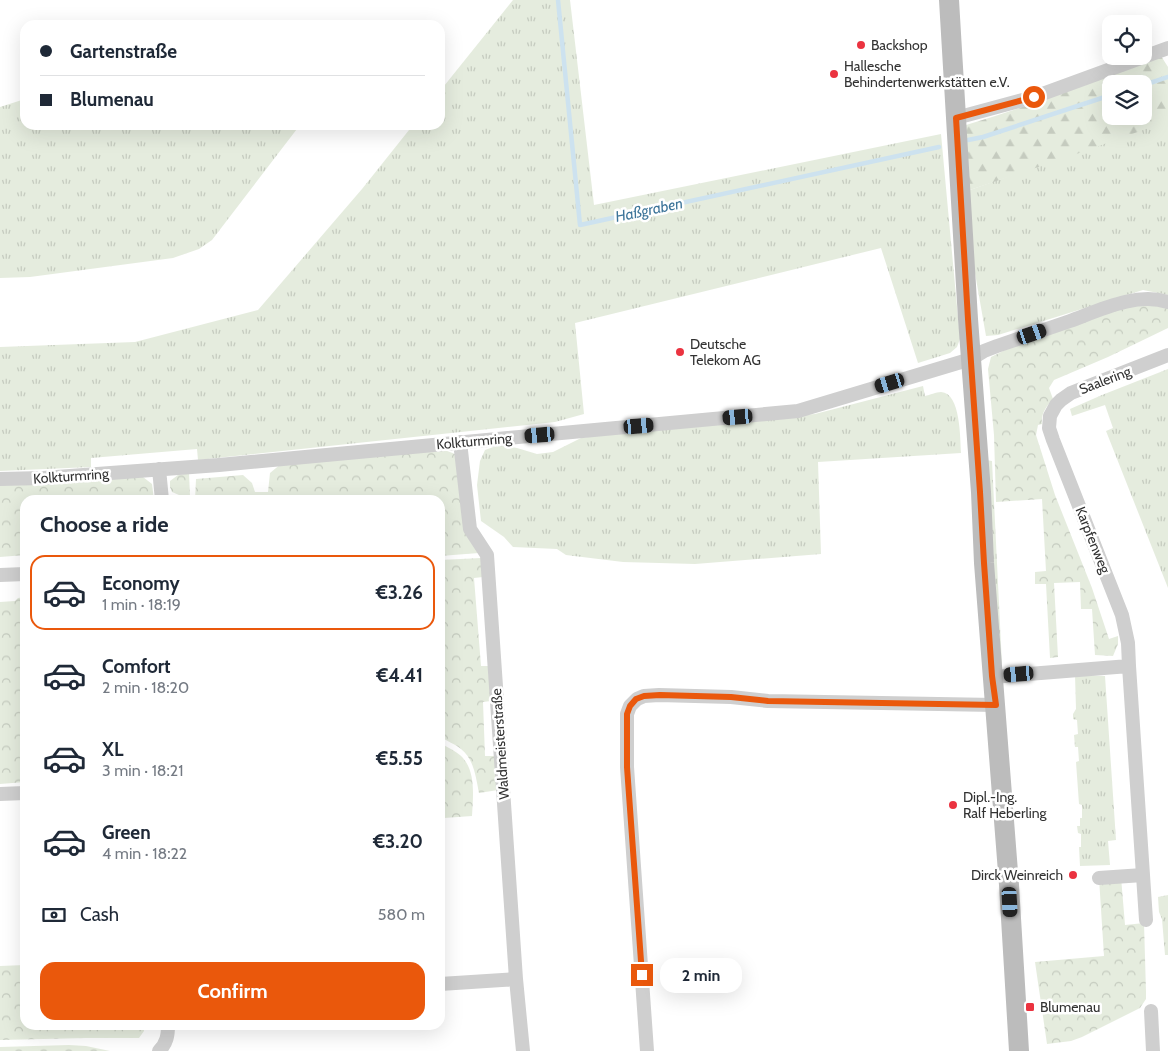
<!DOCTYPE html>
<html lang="en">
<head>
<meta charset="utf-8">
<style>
	:root { --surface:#fff; --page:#f6f6f7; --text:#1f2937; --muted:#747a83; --line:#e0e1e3; --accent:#ea580c }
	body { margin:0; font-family:Cabin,sans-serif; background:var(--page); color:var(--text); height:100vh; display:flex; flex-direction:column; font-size:19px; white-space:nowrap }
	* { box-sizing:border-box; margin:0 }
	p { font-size:16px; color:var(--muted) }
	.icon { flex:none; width:28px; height:28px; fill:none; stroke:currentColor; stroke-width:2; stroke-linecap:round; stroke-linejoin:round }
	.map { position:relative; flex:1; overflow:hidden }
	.details { position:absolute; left:20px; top:495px; width:425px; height:535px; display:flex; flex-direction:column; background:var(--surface); border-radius:15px; box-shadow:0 5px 20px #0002 }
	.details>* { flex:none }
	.banner { position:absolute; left:20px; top:20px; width:425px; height:110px; border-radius:15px; box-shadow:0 5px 20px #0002; display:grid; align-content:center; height:110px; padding:0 20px; background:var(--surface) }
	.fabs { position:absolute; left:1102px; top:15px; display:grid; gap:10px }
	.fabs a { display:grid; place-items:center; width:50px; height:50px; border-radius:10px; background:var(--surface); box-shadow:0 5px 20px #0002; font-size:25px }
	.end { position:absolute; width:22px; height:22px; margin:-11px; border:6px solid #ea580c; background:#fff; box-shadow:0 0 0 2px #fff }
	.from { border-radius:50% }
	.bubble { position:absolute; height:35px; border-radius:15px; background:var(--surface); box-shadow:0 5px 20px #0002; font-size:16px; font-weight:700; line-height:35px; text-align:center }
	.car { position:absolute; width:15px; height:30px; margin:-15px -8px; border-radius:6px; box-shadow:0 0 4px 1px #0007; background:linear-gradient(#222 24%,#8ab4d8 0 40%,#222 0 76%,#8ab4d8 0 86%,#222 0) }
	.banner b { display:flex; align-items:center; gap:18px; height:48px; font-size:19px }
	.banner b+b { border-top:1px solid var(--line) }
	.banner i { width:12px; height:12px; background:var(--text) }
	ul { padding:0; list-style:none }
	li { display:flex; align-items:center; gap:15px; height:75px; margin:0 10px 8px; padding:0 10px; border:2px solid transparent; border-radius:15px }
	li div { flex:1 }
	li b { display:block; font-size:19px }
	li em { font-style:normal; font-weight:700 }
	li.on { border-color:var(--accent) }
	li>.icon { width:45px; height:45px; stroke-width:1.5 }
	h2 { padding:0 20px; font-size:22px; line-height:60px }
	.pay { display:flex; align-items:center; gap:12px; height:55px; padding:0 20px; font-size:19px }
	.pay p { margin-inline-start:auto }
	.button { display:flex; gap:10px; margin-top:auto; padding:10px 20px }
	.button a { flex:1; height:58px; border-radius:15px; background:var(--accent); color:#fff; font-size:20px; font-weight:700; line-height:58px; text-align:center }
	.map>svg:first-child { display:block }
	.grass { fill:url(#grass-tufts) }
	.forest { fill:url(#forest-firs); fill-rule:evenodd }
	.park { fill:url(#park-crowns) }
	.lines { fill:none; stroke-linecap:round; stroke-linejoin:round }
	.stream { stroke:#cde2ef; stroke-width:4.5 }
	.street { stroke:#cfcfcf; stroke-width:14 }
	.secondary { stroke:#bcbcbc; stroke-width:20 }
	.route { stroke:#ea580c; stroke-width:6 }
	.poi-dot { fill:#eb3340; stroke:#fff; stroke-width:2 }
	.labels { text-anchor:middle; stroke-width:5; stroke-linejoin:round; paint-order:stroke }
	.poi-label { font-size:14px; fill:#323232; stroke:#fff; text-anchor:start }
	.street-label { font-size:14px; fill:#323232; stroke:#fff }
	.water-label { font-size:15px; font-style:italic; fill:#3c7499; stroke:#fff }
</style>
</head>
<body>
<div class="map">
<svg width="1168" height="1051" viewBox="0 0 1168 1051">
	<defs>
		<pattern id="grass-tufts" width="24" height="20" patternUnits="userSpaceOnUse" patternTransform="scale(1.25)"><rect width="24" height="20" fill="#e5ecde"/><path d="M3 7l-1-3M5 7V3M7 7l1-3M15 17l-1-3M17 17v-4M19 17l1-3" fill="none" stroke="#c5cbbf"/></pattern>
		<pattern id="forest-firs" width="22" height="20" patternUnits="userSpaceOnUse" patternTransform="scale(1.25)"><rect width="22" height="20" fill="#e5ecde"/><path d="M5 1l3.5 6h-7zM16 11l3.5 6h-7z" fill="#c5cbbf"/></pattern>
		<pattern id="park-crowns" width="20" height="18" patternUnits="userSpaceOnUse" patternTransform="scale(1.25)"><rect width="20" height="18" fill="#e5ecde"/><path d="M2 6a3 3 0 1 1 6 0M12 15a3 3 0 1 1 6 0" fill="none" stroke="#c5cbbf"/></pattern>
	</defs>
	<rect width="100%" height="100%" fill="#fff"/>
	<path class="grass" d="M 513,0 L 570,0 L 594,205 L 941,134 L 960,339 L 957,347 L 950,353 L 918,363 L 881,248 L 575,323 L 584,414 L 555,422 L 198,460 L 197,449 L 91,458 L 91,467 L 0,471 L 0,347 L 135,342 L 258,310 L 362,189 L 413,125 L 440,125 L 440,91 Z
		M 25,99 L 25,125 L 300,125 L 212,240 L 199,249 L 173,258 L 30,277 L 0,278 L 0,107 Z
		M 1168,120 L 1168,295 L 1143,290 L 998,335 L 986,336 L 968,233 L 967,191 Z
		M 1168,369 L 1168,588 L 1106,431 L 1113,428 L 1105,405 L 1072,416 L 1070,409 L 1102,395 Z
		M 923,386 L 925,396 C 930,395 936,392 941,392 C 961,393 960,439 961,453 L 818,462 L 821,554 L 695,564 L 623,562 L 566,555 L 557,549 L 513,547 L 504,537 L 481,521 L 477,485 L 480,461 L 485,450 L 499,445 L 517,448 L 537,454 L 553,452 L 581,438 L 609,434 L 815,414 Z
		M 986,460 L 992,461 L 1002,665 L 997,657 Z
		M 1075,675 L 1105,676 L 1116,840 L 1108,841 L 1110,865 L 1080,866 L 1079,847 L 1081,847 L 1081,834 L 1078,833 L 1077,826 L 1080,826 L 1080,818 L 1082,818 L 1082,805 L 1079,804 L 1076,762 L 1079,761 L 1078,747 L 1075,747 L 1074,735 L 1078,734 L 1077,720 L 1073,719 L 1073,714 L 1076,709 Z
		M 1168,895 L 1168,955 L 1165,955 L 1162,919 L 1159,912 L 1158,897 Z"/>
	<path class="forest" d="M 1161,56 L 1168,67 L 1168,121 L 1071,156 L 967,191 L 966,125 C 1032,105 1097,81 1161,56 ZM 1111,84 L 1144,84 L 1144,116 L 1111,116 Z"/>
	<path class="park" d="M 1146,302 L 1168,306 L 1168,328 L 1108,357 L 1054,380 L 1049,388 L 1053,399 C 1046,407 1041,413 1042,424 L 1038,425 L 1036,435 L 1055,495 L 1092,588 L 1109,639 L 1118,636 L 1118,644 L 1113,656 L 1095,655 L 1092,609 L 1081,609 L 1080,582 L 1054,583 L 1058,657 L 1050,658 L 1046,584 L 1035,584 L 1035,572 L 1046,571 L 1042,499 L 996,502 L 994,435 L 988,369 L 991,357 L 1009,348 L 1125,307 Z
		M 442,449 L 455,454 L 479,553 L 440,556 L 440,500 L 195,500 L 196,479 L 243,475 L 252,483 L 255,492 L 268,492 L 270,473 L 282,463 Z
		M 189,473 L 190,496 L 179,495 L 172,492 L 170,487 L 170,481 L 178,475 Z
		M 143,477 L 152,484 L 154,500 L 25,500 L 25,555 L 0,557 L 0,483 Z
		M 481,558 L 483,577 L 474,578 L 481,666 L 488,666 L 491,701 L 483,702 L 485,756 L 495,756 L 498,790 L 479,793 C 476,778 474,759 461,749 C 455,744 447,741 440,737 L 440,560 Z
		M 25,597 L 25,782 L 0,784 L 0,602 L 15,601 L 18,598 Z
		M 440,743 C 447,747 458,752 463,758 C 476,773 473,797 472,816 L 444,818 L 440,817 Z
		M 1121,877 L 1125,925 L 1144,923 L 1146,992 L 1146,999 L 1140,1008 L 1082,1037 L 1071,1041 L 1047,1044 L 1035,962 L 1104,956 L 1099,878 Z
		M 25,965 L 25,1025 L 144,1025 L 144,1031 L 139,1038 L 86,1038 L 0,1040 L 0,966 Z
		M 69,1045 L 86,1046 L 110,1051 L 0,1051 L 0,1047 Z"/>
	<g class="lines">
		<path class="stream" d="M 558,0 L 580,225 L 939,147
			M 1144,85 L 1168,77
			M 968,140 L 983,137 L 1111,95"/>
		<path class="street" d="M 956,118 L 1034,97 L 1168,48
			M 460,442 L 470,529 L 487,555 L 516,979 L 523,1051
			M 159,469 L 162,500
			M 0,479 L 43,478 L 219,465 L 798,411 L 971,359 L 984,351 L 997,346 C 1021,338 1046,329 1070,321 C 1100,310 1136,292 1168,302
			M 0,575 L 25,574
			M 1129,666 L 1128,643 L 1122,615 L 1053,440 L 1049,428 L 1050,416 L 1056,405 L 1061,400 L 1071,393 L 1168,355
			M 992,677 L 1129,666 L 1146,920
			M 0,794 L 25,793
			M 1099,878 L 1143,875
			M 440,984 L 516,979
			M 1151,1011 L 1153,1051
			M 159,1051 C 167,1043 168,1035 168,1025
			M 647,1051 L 627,767 L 627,714 L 630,706 L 637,699 L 644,696 L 659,695 L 731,697 L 768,701 L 995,705"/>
		<path class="secondary" d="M 949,0 L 968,319 L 981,492 L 984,563 L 1009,885 L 1019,1051"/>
	</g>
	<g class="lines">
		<path class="route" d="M 642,975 L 627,767 L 627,714 L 630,706 L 636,699 L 644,696 L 660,695 L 731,697 L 768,701 L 996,705 L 992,676 L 984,563 L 980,492 L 968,319 L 956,118 L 1034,97"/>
	</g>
	<g class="poi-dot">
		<circle cx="861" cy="45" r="5"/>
		<circle cx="834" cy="74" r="5"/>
		<circle cx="680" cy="352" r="5"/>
		<circle cx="953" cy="805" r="5"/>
		<circle cx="1073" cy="875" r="5"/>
		<rect x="1025" y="1002" width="10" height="10" rx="2.5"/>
	</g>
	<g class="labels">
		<g class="poi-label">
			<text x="871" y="50">Backshop</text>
			<text x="844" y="71">Hallesche<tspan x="844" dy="16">Behindertenwerkstätten e.V.</tspan></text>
			<text x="690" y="349">Deutsche<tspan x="690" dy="16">Telekom AG</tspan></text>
			<text x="963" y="802">Dipl.-Ing.<tspan x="963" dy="16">Ralf Heberling</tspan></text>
			<text x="1063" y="880" text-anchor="end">Dirck Weinreich</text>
			<text x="1040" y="1012">Blumenau</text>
		</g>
		<g class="street-label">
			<text transform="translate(1105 380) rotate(-21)" y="5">Saalering</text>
			<text transform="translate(474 441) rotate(-5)" y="5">Kolkturmring</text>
			<text transform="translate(71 476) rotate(-4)" y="5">Kolkturmring</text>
			<text transform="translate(1093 540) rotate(68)" y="5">Karpfenweg</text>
			<text transform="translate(500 744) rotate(-94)" y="5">Waldmeisterstraße</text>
		</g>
		<g class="water-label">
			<text transform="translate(649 210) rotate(-12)" y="5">Haßgraben</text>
		</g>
	</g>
</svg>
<div class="fabs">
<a><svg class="icon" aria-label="locate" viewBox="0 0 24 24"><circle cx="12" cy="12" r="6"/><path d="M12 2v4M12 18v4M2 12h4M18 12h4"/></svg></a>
<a><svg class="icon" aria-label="layers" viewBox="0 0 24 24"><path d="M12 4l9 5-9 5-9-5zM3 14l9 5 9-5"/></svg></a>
</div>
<i class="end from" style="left:1034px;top:97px"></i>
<i class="end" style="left:642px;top:975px"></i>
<div class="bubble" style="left:660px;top:958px;width:82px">2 min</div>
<i class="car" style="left:1032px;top:334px;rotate:71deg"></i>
<i class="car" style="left:890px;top:383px;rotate:253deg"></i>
<i class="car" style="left:738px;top:417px;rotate:265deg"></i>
<i class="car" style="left:639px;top:426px;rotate:85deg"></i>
<i class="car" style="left:540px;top:435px;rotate:265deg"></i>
<i class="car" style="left:1019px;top:674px;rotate:265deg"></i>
<i class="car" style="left:1010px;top:902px;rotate:177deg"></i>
<div class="banner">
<b><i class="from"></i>Gartenstraße</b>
<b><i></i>Blumenau</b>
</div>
<section class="details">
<h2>Choose a ride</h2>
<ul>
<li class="on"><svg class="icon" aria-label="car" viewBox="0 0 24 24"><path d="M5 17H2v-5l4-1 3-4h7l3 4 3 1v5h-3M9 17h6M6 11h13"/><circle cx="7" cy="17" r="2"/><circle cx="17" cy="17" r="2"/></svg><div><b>Economy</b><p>1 min · 18:19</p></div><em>€3.26</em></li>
<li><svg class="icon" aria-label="car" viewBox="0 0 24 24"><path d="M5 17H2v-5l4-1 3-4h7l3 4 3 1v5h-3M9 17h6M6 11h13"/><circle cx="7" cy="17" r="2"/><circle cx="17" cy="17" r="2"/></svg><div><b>Comfort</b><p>2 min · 18:20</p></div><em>€4.41</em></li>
<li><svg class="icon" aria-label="car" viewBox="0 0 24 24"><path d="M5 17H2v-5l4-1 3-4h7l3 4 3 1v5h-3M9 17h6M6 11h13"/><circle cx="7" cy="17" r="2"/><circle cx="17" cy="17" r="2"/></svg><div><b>XL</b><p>3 min · 18:21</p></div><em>€5.55</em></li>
<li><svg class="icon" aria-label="car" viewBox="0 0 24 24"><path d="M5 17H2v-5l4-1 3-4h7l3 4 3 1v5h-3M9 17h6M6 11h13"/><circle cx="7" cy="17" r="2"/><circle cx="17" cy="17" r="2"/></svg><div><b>Green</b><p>4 min · 18:22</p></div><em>€3.20</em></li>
</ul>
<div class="pay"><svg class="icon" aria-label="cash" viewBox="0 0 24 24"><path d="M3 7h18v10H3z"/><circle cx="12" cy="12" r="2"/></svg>Cash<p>580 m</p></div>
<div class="button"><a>Confirm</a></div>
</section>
</div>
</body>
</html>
